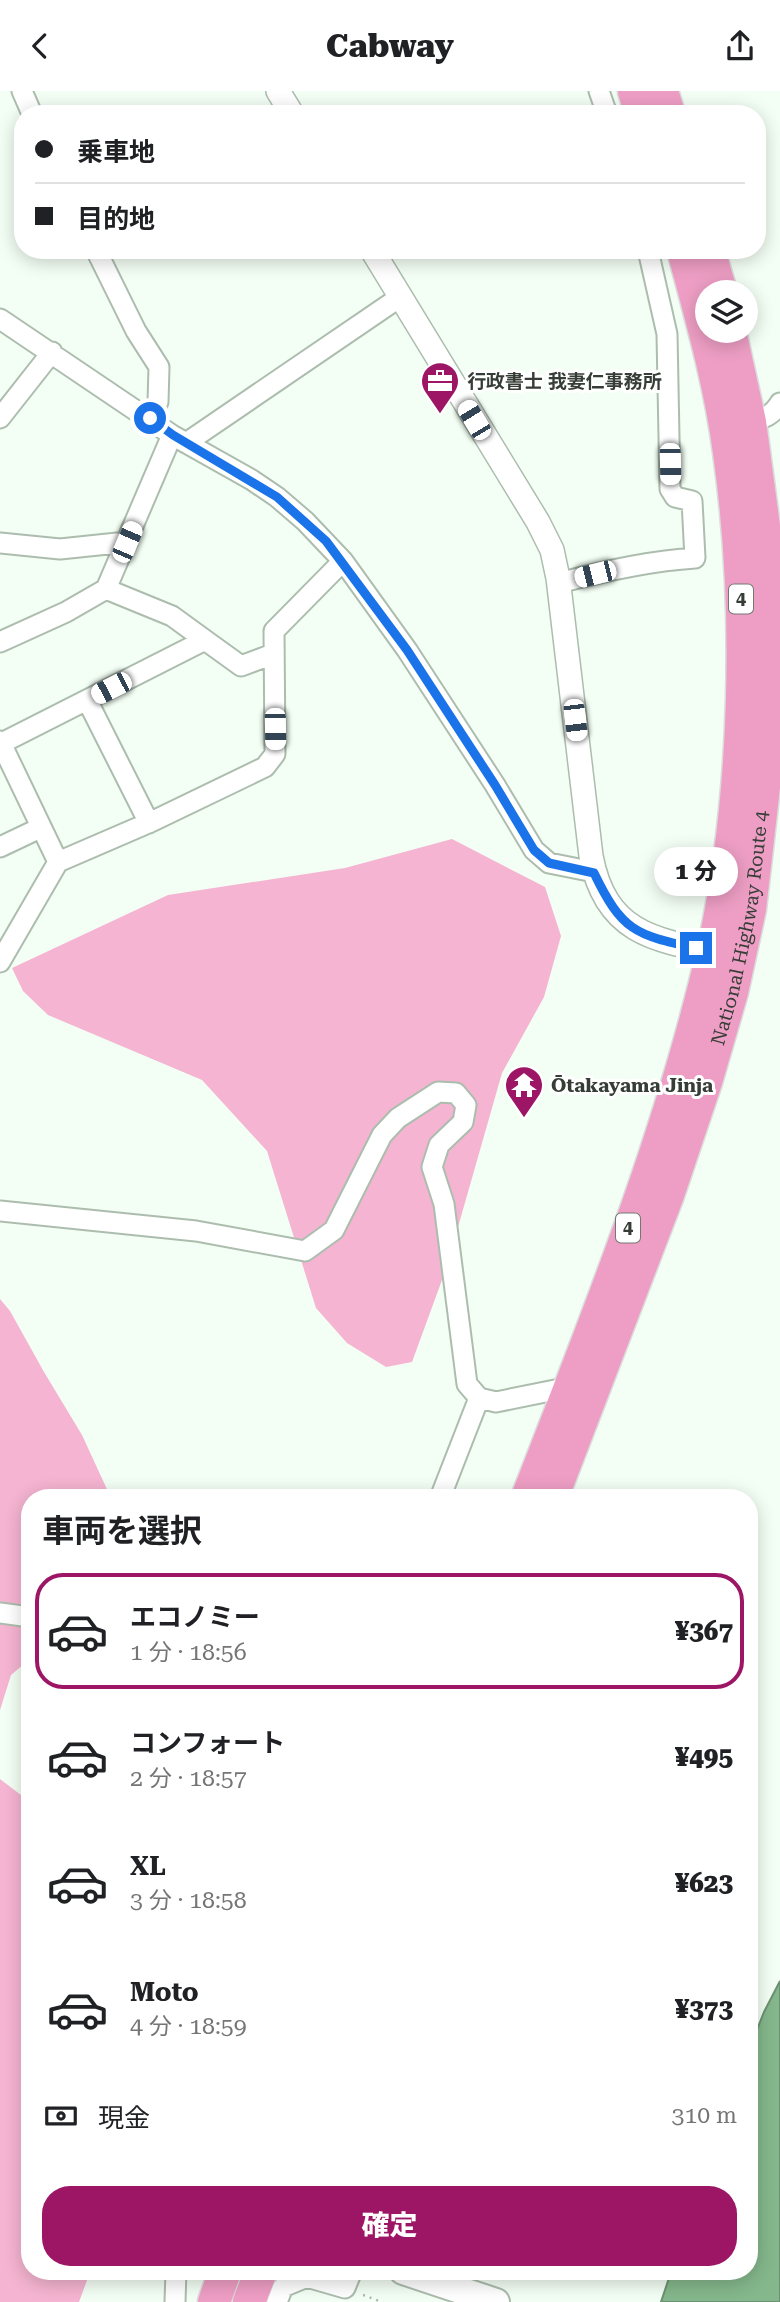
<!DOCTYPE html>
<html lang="ja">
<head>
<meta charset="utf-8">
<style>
	:root { --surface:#fff; --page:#f2f2f2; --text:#202124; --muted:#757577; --line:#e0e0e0; --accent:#9d1666 }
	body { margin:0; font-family:"Roboto Serif","Noto Sans JP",serif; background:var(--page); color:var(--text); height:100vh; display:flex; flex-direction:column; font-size:26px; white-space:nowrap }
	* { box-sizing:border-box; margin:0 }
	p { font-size:23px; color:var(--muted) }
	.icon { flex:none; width:38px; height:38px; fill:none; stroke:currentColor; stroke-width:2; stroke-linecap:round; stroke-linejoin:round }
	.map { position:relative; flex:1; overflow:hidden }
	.details { position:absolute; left:21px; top:1398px; width:737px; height:791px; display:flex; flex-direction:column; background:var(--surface); border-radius:28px; box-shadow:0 4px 18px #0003 }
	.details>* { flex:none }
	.guide { position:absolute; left:14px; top:14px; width:752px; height:154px; border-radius:28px; box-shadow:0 4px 18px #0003; display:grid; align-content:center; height:154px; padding:0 21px; background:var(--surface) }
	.fabs { position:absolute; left:695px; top:189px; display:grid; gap:14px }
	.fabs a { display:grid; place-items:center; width:63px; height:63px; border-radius:50%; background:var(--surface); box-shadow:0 4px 18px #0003; font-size:35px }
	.end { position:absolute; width:32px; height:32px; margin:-16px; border:9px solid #1a73e8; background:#fff; box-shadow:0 0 0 4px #fff }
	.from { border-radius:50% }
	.bubble { position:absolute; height:49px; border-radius:24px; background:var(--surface); box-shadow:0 4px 18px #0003; font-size:23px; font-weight:800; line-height:49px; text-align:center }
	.car { position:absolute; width:21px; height:42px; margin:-21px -10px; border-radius:9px; box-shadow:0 0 5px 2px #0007; background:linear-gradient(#fff 24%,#345 0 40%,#fff 0 76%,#345 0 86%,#fff 0) }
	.guide b { display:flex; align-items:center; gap:24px; height:66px; font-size:26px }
	.guide b+b { border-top:2px solid var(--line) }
	.guide i { width:18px; height:18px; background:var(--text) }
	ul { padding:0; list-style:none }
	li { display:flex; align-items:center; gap:21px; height:116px; margin:0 14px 10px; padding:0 7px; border:4px solid transparent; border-radius:28px }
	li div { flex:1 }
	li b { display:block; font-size:26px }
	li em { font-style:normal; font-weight:800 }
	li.active { border-color:var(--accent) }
	li>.icon { width:63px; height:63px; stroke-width:1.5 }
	h2 { padding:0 21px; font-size:32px; line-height:84px }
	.pay { display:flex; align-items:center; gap:18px; height:77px; padding:0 21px; font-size:26px }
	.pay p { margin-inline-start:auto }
	.button { display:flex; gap:14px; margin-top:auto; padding:14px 21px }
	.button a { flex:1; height:80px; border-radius:28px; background:var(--accent); color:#fff; font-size:28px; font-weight:800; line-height:80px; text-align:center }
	header { display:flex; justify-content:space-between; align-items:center; height:91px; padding:0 21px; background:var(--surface); font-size:32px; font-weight:800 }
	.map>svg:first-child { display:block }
	.forest { fill:#f5b4d1 }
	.water { fill:#84b78b; stroke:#6d9272; stroke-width:2 }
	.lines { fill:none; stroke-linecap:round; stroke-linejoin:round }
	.minor-casing { stroke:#acbdae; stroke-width:23 }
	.tertiary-casing { stroke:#acbdae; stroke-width:26 }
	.secondary-casing { stroke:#acbdae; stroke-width:30 }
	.trunk-casing { stroke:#dbdcdb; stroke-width:35 }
	.path { stroke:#b0b9b1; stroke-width:2.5; stroke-dasharray:2 5; stroke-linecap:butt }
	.minor { stroke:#fff; stroke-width:19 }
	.tertiary { stroke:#fff; stroke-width:23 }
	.secondary { stroke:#fff; stroke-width:26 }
	.trunk { stroke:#ee9ec4; stroke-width:32 }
	.route { stroke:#1a73e8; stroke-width:9 }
	.labels { text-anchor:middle; stroke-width:6; stroke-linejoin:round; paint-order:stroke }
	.shield { fill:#fff; stroke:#727773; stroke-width:2 }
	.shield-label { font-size:18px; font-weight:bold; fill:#363d37 }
	.poi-label { font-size:19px; font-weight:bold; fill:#363d37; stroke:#fff; text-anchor:start }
	.street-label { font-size:19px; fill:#363d37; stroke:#fff }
</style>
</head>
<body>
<header><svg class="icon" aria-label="back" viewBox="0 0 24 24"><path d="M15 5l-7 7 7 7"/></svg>Cabway<svg class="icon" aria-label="share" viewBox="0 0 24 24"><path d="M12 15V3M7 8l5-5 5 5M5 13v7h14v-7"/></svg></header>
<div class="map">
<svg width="780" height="2211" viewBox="0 0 780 2211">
	<rect width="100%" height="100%" fill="#f3fef4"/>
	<path class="forest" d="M 452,748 L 545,796 L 561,845 L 544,906 L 502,982 L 446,1178 L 412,1271 L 386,1276 L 347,1252 L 316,1217 L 267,1060 L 202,989 L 48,924 L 23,900 L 12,877 L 168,804 L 345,777 Z
		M 0,1208 L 10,1220 L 44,1281 L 82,1344 L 111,1407 L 30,1407 L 30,1568 L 11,1584 L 0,1619 Z
		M 0,1688 L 30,1711 L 30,2180 L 90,2181 L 79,2211 L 0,2211 Z"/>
	<path class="water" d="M 780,1890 L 780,2211 L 661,2211 L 671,2181 L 749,2180 L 749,1959 L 764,1921 Z"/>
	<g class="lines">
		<defs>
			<path id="minor" d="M 22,0 L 32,23
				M 599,0 L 607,23
				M 96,159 L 136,240 L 159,276 L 158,311 L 151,327
				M 0,228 L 172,344 L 252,389 L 277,406 L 305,430 L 343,470 L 407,559 L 495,694 L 534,759 L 549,772 L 594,781
				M 0,327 L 52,261
				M 750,331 C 764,327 772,325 780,312
				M 186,352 L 400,206
				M 0,452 L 60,458 L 127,451
				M 559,492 C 604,480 648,470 695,467 L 692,410 L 675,406 L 670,398 L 667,243 L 648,159
				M 106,498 L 172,525 L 205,549
				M 0,551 L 66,521 L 106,498 L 172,344
				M 87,609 L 149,732
				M 0,650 L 58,771
				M 0,653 L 205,549 L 241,575 L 273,563
				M 0,756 L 40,737
				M 0,871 L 58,771 L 153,730 L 265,676 L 275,663 L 274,540 L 343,470
				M 0,1120 L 196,1140 L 305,1160 L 334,1139 L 382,1044 L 398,1027 L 438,1001 L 456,1002 L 466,1014 L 463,1031 L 439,1054 L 432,1076 L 444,1113 L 467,1293 L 479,1307 L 496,1311 L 570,1296
				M 440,1407 L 479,1307
				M 0,1522 L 30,1526
				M 175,2211 L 176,2180
				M 277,2211 L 283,2196 L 307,2186 L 345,2197 L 352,2180"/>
			<path id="tertiary" d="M 278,0 L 292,23
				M 372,159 L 538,431 L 552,459 L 558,487 L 591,765 C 606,845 658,850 727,863"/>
			<path id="secondary" d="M 403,2180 L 496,2211"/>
			<g id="trunk">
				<path d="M 634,0 L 641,23"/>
				<path d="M 662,0 L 669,23"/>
				<path d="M 709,159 L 721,201"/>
				<path d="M 527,1407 C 596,1229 669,1049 712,863 C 747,708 751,517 729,361 C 720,293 701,226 683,159"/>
				<path id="s1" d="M 552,1407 L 668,1104 L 706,991 L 732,901 L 750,818 L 764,696 L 772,578 L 767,458 L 750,331 L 730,240"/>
				<path d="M 214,2211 L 225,2180"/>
				<path d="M 249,2211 L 261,2180"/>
			</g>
		</defs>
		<use href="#minor" class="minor-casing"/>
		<use href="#tertiary" class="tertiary-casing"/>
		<use href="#secondary" class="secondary-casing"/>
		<use href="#trunk" class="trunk-casing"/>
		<path class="path" d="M 363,2204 L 382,2211"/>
		<use href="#minor" class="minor"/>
		<use href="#tertiary" class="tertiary"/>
		<use href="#secondary" class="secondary"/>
		<use href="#trunk" class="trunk"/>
	</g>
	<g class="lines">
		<path class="route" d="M 150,327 L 173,344 L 277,406 L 326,450 L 407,559 L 495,694 L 534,759 L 549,772 L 594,782 C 622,840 635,844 696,857"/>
	</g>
	<defs>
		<symbol id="office-pin" viewBox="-11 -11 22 30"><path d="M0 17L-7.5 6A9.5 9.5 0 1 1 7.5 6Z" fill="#9d1666" stroke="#fff"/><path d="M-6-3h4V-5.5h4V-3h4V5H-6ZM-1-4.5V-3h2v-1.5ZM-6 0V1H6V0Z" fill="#fff"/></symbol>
		<symbol id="temple-pin" viewBox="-11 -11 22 30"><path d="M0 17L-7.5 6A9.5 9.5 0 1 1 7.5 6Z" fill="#9d1666" stroke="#fff"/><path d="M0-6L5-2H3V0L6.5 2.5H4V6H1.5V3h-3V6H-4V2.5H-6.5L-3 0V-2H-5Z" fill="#fff"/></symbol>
	</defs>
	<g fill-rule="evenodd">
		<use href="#office-pin" x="418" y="268" width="44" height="60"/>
		<use href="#temple-pin" x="502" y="972" width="44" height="60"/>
	</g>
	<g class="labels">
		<g class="shield">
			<rect x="729" y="493.5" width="24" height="29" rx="5"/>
			<rect x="616" y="1122.5" width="24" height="29" rx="5"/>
		</g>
		<g class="shield-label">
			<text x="741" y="514">4</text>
			<text x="628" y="1143">4</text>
		</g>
		<g class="poi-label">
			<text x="467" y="297">行政書士 我妻仁事務所</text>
			<text x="551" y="1001">Ōtakayama Jinja</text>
		</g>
		<g class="street-label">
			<text dy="7" stroke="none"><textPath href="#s1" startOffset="602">National Highway Route 4</textPath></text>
		</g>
	</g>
</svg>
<div class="fabs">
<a><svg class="icon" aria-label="layers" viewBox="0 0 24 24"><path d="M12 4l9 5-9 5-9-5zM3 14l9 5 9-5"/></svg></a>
</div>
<i class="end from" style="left:150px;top:327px"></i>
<i class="end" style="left:696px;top:857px"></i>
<div class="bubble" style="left:654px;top:756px;width:84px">1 分</div>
<i class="car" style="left:474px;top:329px;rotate:329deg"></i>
<i class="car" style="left:670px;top:373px;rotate:179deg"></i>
<i class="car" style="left:127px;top:451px;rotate:23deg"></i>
<i class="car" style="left:595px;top:483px;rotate:256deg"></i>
<i class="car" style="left:111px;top:597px;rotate:243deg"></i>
<i class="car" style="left:575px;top:629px;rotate:173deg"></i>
<i class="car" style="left:275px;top:638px;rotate:179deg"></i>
<div class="guide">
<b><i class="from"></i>乗車地</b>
<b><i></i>目的地</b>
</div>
<section class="details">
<h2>車両を選択</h2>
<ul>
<li class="active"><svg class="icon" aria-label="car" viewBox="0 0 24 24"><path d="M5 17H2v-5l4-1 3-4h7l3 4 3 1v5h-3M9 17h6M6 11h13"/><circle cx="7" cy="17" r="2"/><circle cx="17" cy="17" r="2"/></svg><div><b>エコノミー</b><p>1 分 · 18:56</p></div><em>¥367</em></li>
<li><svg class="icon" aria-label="car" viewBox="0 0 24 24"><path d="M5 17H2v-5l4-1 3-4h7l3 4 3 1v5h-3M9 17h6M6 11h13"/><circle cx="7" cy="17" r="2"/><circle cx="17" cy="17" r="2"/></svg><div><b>コンフォート</b><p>2 分 · 18:57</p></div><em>¥495</em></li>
<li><svg class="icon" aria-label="car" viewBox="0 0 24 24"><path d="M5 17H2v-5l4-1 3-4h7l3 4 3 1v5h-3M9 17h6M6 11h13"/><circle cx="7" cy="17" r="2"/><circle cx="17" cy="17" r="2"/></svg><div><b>XL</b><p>3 分 · 18:58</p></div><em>¥623</em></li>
<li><svg class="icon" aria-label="car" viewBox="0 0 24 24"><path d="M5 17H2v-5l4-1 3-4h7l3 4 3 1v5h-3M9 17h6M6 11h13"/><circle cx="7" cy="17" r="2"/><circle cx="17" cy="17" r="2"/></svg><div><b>Moto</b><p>4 分 · 18:59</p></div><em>¥373</em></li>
</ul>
<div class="pay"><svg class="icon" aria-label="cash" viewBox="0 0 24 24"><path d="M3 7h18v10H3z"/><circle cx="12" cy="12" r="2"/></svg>現金<p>310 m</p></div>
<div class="button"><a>確定</a></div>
</section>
</div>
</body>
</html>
